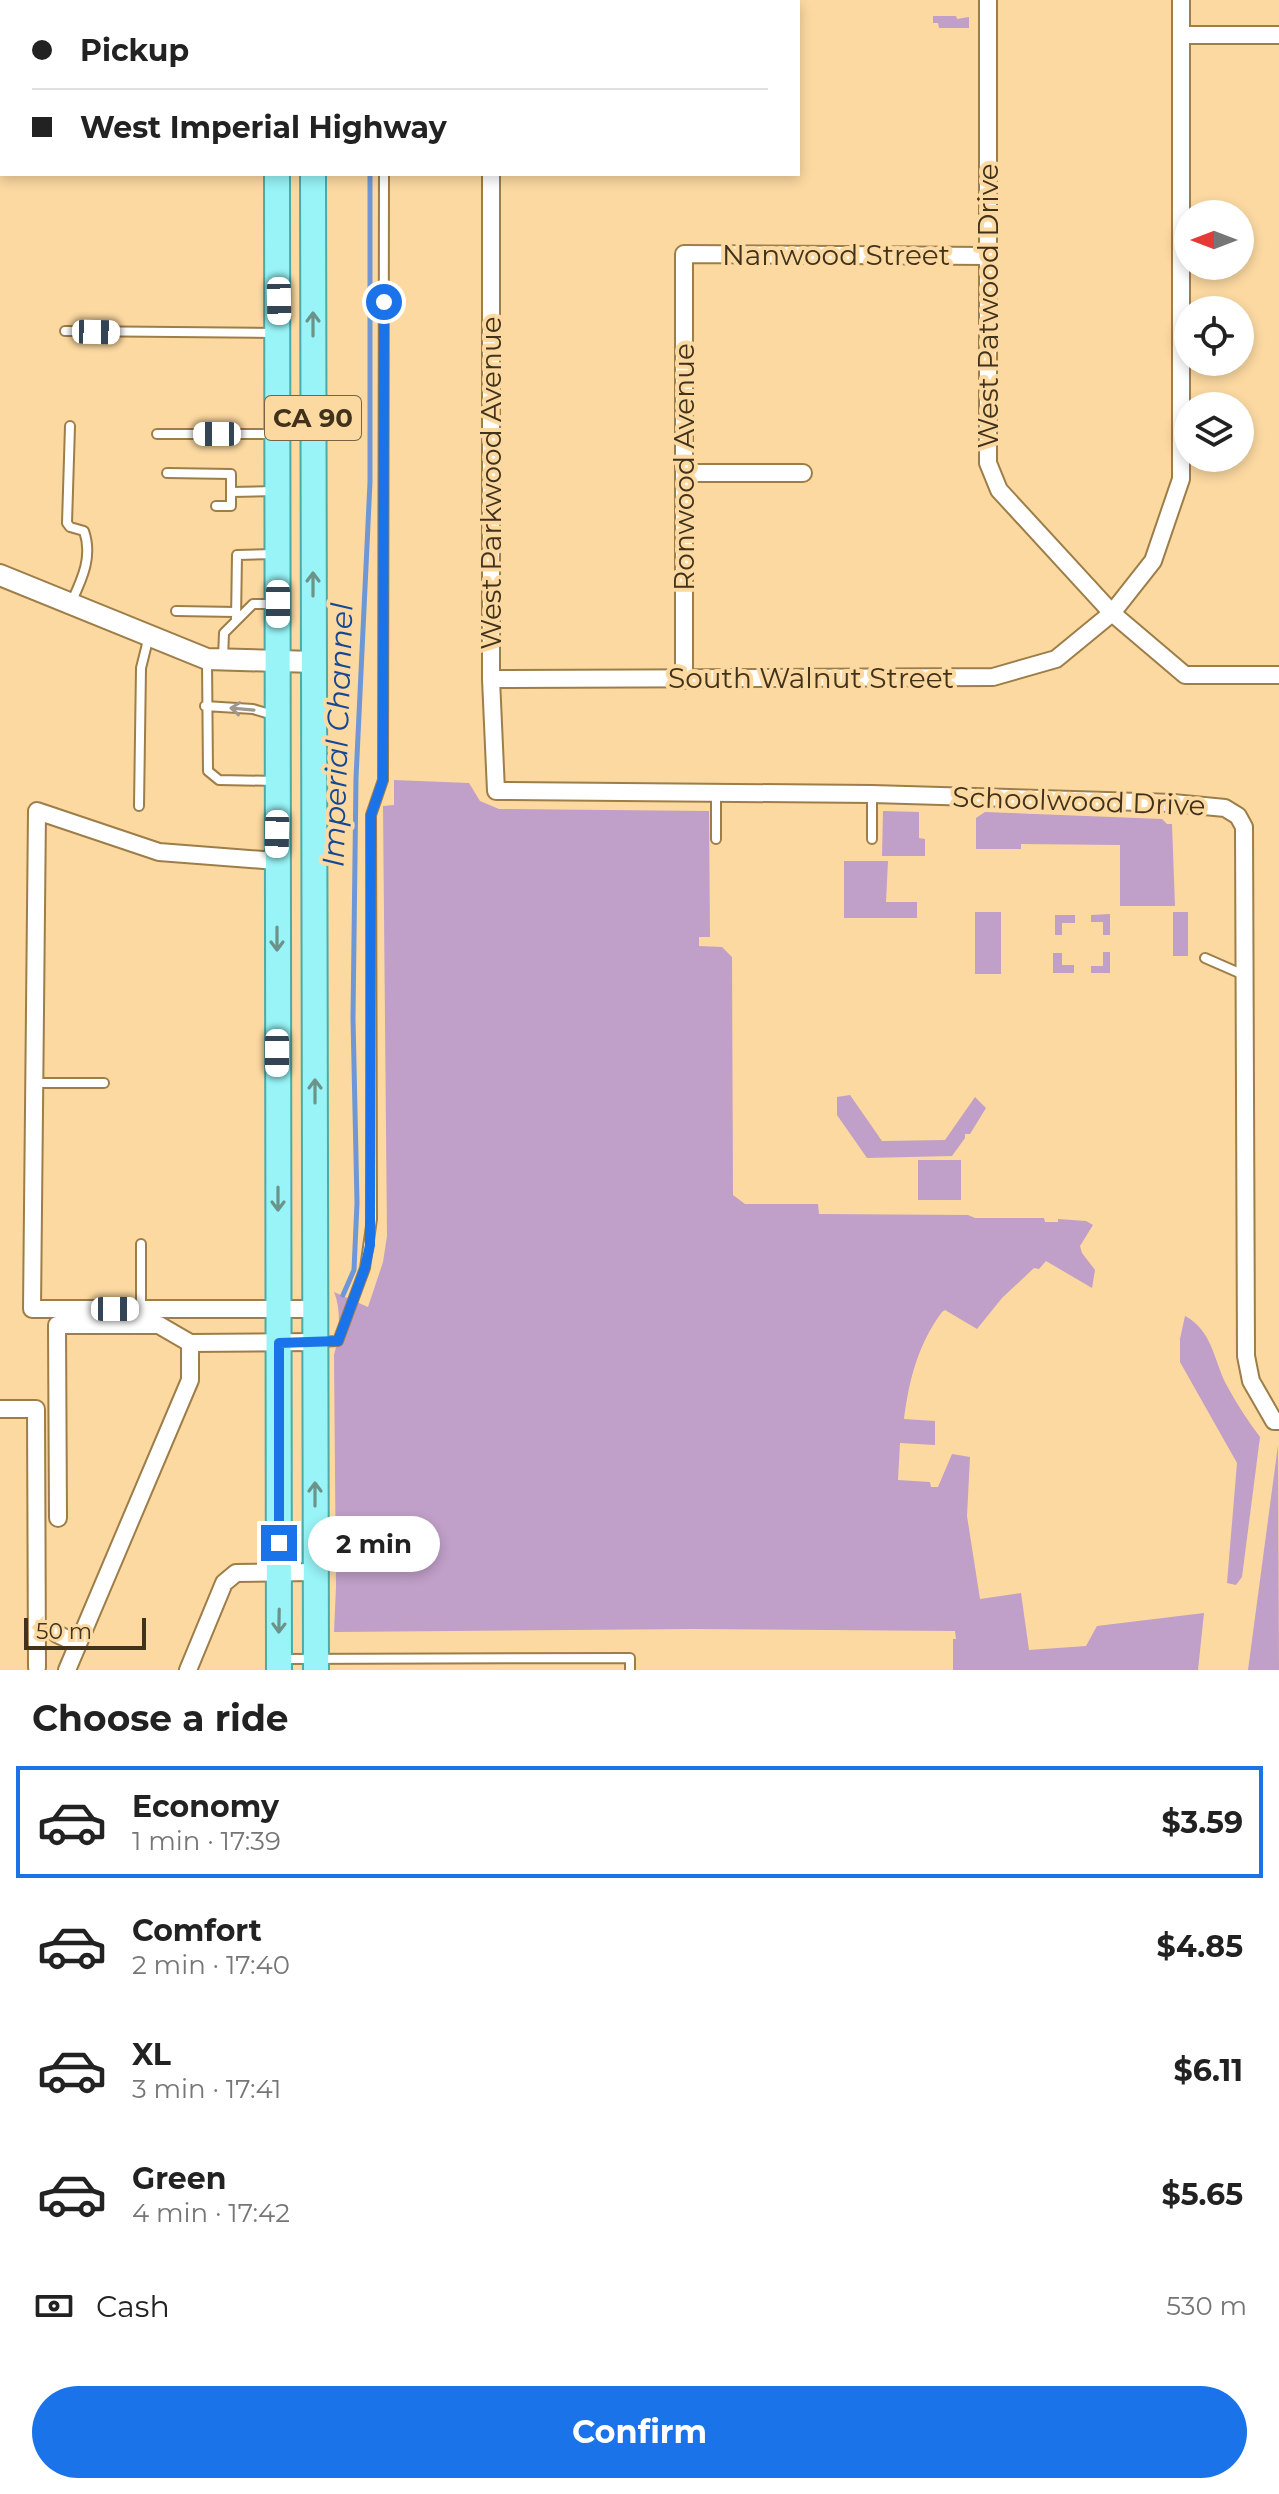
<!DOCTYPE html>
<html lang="en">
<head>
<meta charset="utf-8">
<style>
	:root { --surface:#fff; --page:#f2f2f2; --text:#222; --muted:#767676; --line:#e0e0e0; --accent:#1a73e8 }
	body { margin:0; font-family:Montserrat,sans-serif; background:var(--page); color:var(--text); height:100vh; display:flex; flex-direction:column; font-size:30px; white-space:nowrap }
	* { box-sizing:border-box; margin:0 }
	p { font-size:26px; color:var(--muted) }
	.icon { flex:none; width:44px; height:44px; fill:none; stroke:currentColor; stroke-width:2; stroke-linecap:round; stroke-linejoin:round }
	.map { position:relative; height:1670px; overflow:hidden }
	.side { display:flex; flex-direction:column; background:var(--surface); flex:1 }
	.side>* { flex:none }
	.banner { position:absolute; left:0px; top:0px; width:800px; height:176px; box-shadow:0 4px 12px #0003; display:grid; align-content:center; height:176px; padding:0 32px; background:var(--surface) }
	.needle { width:52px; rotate:270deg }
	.tools { position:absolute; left:1174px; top:200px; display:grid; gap:16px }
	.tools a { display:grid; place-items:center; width:80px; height:80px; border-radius:50%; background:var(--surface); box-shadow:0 4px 12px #0003; font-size:40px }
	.scale { position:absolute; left:24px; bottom:20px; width:122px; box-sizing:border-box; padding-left:8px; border:4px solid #40321b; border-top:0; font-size:22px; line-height:28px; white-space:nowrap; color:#40321b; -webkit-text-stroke:6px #fcd9a1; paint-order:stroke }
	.end { position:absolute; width:36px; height:36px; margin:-18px; border:10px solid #1a73e8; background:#fff; box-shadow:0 0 0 4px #fff }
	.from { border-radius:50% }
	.bubble { position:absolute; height:56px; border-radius:28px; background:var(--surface); box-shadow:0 4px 12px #0003; font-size:26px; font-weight:700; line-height:56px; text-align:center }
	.car { position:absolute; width:24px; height:48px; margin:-24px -12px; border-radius:10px; box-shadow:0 0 6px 2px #0007; background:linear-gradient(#fff 24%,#345 0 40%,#fff 0 76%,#345 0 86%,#fff 0) }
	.banner b { display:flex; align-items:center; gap:28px; height:76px; font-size:30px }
	.banner b+b { border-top:2px solid var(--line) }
	.banner i { width:20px; height:20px; background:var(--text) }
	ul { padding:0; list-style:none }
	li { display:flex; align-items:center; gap:24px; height:112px; margin:0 16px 12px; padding:0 16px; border:4px solid transparent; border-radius:0px }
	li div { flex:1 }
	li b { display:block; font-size:30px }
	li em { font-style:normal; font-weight:700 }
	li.selected { border-color:var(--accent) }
	li>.icon { width:72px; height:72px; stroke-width:1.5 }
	h2 { padding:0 32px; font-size:36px; line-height:96px }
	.pay { display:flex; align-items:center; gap:20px; height:88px; padding:0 32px; font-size:30px }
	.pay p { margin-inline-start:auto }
	.action { display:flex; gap:16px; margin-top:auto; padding:16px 32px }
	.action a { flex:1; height:92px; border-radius:48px; background:var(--accent); color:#fff; font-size:32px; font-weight:700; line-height:92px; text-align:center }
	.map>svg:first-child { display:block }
	.green { fill:#c09fc8 }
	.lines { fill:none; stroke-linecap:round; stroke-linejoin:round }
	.stream { stroke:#6e97d8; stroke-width:5 }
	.service-casing { stroke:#9d7d48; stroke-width:12 }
	.minor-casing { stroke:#9d7d48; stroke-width:20 }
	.tertiary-casing { stroke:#9d7d48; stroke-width:24 }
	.primary-casing { stroke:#4caba7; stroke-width:28 }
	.service { stroke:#fff; stroke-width:8 }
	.minor { stroke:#fff; stroke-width:16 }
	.tertiary { stroke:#fff; stroke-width:20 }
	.primary { stroke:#98f4f7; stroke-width:24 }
	.oneway { stroke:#6c9389 }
	.oneway2 { stroke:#a0988d }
	.route { stroke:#1a73e8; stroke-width:10 }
	.labels { text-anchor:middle; stroke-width:8; stroke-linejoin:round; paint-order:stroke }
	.shield { fill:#fcd9a1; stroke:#786443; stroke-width:2 }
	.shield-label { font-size:26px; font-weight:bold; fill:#40321b }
	.street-label { font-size:28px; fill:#40321b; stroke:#fcd9a1 }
	.water-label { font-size:30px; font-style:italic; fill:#154894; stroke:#fcd9a1 }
</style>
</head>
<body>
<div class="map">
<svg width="1279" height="1670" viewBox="0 0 1279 1670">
	<rect width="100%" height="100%" fill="#fcd9a1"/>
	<path class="green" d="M 956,16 L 957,19 L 969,17 L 969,28 L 939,28 L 938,23 L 933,23 L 933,16 Z
		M 394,780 L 469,783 L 480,801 L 499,809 L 709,811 L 710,937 L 699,937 L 699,946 L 722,947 L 732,957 L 733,1195 L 745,1204 L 818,1204 L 819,1214 L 968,1215 L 975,1218 L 1044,1218 L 1045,1222 L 1058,1222 L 1058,1219 L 1086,1221 L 1093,1225 L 1080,1246 L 1082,1253 L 1095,1270 L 1092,1288 L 1046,1261 L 1039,1269 L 1034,1268 L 1002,1298 L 977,1329 L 945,1310 L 942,1312 C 918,1344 909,1380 904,1419 L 935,1421 L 935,1445 L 900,1443 L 898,1480 L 930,1482 L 931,1487 L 938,1487 L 952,1454 L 970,1457 L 967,1516 L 980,1599 L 1021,1593 L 1029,1650 L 1086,1646 L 1097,1626 L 1204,1613 L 1198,1670 L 953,1670 L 953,1639 L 956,1639 L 955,1631 L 693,1629 L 334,1632 L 336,1587 L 334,1355 C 339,1338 342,1311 334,1292 L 368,1307 L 383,1262 L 387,1236 L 383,806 L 394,805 Z
		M 883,811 L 919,812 L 919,838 L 925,839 L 925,856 L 882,856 Z
		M 985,812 L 1162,819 L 1167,824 L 1172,824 L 1175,906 L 1120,906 L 1120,845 L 1021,844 L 1021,849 L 976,849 L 976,818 Z
		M 844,861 L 888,861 L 886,902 L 917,902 L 917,918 L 844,918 Z
		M 975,912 L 1001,912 L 1001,974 L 975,974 Z
		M 1173,912 L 1188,912 L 1188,956 L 1173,956 Z
		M 1110,914 L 1110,935 L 1103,935 L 1103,922 L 1091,922 L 1091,915 Z
		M 1055,915 L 1075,915 L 1075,923 L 1062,923 L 1062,935 L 1055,935 Z
		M 1103,952 L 1110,952 L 1110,973 L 1091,973 L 1091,966 L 1103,966 Z
		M 1053,953 L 1062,953 L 1062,965 L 1074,965 L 1074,973 L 1053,973 Z
		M 850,1095 L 882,1141 L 945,1140 L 975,1097 L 986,1108 L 970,1134 L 965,1134 L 965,1138 L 952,1156 L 867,1158 L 837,1115 L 837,1097 Z
		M 918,1160 L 961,1160 L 961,1200 L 918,1200 Z
		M 1185,1316 C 1212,1330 1214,1360 1226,1384 C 1236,1403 1248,1421 1260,1437 L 1242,1577 L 1236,1585 L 1227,1583 L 1237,1463 L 1180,1362 L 1180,1339 Z
		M 1278,1445 L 1279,1670 L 1248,1670 Z"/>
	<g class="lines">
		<path class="stream" d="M 370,0 L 370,2
			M 343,1295 L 354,1270 L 357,1203 L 353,1018 L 356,778 L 370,482 L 370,174"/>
		<defs>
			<path id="service" d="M 56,2 L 56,0
				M 166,2 L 166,0
				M 384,2 L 384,0
				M 65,331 L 274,333
				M 70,426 L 67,523 L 70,527 L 84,531 C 93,557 82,579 71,603
				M 157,434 L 273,434
				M 167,473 L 231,474 L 231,492 L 276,491
				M 216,506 L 231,506 L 231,492
				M 176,611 L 236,612
				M 236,620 L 237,555 L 275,554
				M 223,658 L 224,633 L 253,604 L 277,604
				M 207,661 L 208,771 L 219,780 L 277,781
				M 205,706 L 253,709 L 273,715
				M 716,794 L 716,839
				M 872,794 L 872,839
				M 139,806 L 141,668 L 149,636
				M 1205,958 L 1244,975
				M 35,1083 L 104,1083
				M 141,1309 L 141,1244
				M 318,1342 L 338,1341 L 365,1268 L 372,1219 L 371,815 L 383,780 L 384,174
				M 283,1659 L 630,1658 L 630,1670"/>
			<path id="minor" d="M 491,0 L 491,2
				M 988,0 L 988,463 L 999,490 L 1112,613 L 1185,675 L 1279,675
				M 1181,35 L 1279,35
				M 491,174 L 491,679 L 496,791 L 872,794 L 1173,803 L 1225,808 L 1238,816 L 1244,827 L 1246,1356 L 1251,1381 L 1274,1421 L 1279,1421
				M 684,473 L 803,473
				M 491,679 L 993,677 L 1056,659 L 1112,613 L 1153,561 L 1181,479 L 1181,0
				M 684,680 L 684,254 L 987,256
				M 276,861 L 159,852 L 37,811 L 32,1309 L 315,1309
				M 0,1409 L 36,1409 L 37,1667
				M 58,1518 L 57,1325 L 159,1325 L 190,1343 L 315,1342
				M 57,1634 L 78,1644
				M 67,1670 L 190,1380 L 190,1343
				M 188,1670 L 224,1583 L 236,1573 L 316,1572"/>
			<path id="tertiary" d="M 0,575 L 207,659 L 314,662"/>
			<path id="primary" d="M 279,2 L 279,0
				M 313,2 L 313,0
				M 277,174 L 279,1670
				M 313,174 L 316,1670"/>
		</defs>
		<use href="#service" class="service-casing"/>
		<use href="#minor" class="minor-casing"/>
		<use href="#tertiary" class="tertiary-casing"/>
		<use href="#primary" class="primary-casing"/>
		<use href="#service" class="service"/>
		<use href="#minor" class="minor"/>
		<use href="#tertiary" class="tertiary"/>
		<use href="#primary" class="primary"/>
	</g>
	<defs><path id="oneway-shaft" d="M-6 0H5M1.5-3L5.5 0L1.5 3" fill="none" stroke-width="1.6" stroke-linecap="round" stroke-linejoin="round" transform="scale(2)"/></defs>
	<g class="oneway">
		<use href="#oneway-shaft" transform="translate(313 324) rotate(-90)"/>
		<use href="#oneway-shaft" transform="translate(313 584) rotate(-90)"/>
		<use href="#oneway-shaft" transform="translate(277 939) rotate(90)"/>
		<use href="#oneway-shaft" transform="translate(315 1091) rotate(-90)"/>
		<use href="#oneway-shaft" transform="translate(278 1199) rotate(90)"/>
		<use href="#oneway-shaft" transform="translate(315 1494) rotate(-90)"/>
		<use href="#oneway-shaft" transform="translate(279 1621) rotate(91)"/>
	</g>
	<use class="oneway2" href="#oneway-shaft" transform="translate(242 709) rotate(-175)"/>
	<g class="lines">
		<path class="route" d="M 279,1543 L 279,1343 L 338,1341 L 365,1268 L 370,1245 L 371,815 L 383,780 L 384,302"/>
	</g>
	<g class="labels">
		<rect class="shield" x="265" y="396" width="96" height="44" rx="6"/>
		<g class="shield-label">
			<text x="313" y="427">CA 90</text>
		</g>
		<g class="street-label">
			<text x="836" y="265">Nanwood Street</text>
			<text transform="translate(988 306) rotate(-90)" y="10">West Patwood Drive</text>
			<text transform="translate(684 467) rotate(-90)" y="10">Ronwood Avenue</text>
			<text transform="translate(491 483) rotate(-90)" y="10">West Parkwood Avenue</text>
			<text x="811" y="688">South Walnut Street</text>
			<text transform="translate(1079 801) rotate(2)" y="10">Schoolwood Drive</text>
		</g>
		<g class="water-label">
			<text transform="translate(338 735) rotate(-88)" y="10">Imperial Channel</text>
		</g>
	</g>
</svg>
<div class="tools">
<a><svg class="needle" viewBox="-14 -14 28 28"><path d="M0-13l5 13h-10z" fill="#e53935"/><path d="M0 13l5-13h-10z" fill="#767676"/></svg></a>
<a><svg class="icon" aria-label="locate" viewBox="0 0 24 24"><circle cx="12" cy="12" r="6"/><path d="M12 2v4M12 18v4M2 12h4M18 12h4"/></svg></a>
<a><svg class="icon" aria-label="layers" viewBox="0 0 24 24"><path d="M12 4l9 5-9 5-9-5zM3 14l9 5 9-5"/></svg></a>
</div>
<div class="scale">50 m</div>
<i class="end from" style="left:384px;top:302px"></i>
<i class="end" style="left:279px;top:1543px"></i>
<div class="bubble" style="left:308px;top:1516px;width:132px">2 min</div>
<i class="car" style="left:279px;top:301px;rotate:179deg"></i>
<i class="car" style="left:96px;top:332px;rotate:91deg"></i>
<i class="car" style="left:217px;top:434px;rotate:270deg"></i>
<i class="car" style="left:278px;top:604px;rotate:180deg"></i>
<i class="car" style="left:277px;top:834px;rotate:181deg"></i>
<i class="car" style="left:277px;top:1053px;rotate:180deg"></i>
<i class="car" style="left:115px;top:1309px;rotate:90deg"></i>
<div class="banner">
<b><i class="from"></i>Pickup</b>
<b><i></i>West Imperial Highway</b>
</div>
</div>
<section class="side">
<h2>Choose a ride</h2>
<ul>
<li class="selected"><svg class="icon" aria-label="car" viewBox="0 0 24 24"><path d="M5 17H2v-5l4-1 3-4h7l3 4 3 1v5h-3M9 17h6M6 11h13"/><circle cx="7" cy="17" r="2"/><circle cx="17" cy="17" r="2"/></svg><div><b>Economy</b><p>1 min · 17:39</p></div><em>$3.59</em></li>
<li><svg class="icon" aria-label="car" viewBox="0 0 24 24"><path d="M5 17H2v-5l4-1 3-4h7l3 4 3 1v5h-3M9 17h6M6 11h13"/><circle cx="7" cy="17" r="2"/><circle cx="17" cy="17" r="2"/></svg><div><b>Comfort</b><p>2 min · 17:40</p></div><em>$4.85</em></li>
<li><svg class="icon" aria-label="car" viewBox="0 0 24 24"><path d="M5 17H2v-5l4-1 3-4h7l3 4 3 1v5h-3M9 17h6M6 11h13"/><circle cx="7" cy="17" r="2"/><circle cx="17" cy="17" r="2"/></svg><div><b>XL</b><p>3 min · 17:41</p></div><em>$6.11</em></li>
<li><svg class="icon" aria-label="car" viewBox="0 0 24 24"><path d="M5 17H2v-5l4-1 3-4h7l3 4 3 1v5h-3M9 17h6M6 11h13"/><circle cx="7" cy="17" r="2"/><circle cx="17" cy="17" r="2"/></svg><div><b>Green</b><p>4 min · 17:42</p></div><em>$5.65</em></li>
</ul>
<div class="pay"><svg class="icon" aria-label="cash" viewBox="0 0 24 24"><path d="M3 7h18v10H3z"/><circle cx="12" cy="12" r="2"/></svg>Cash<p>530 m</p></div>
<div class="action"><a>Confirm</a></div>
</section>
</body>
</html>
